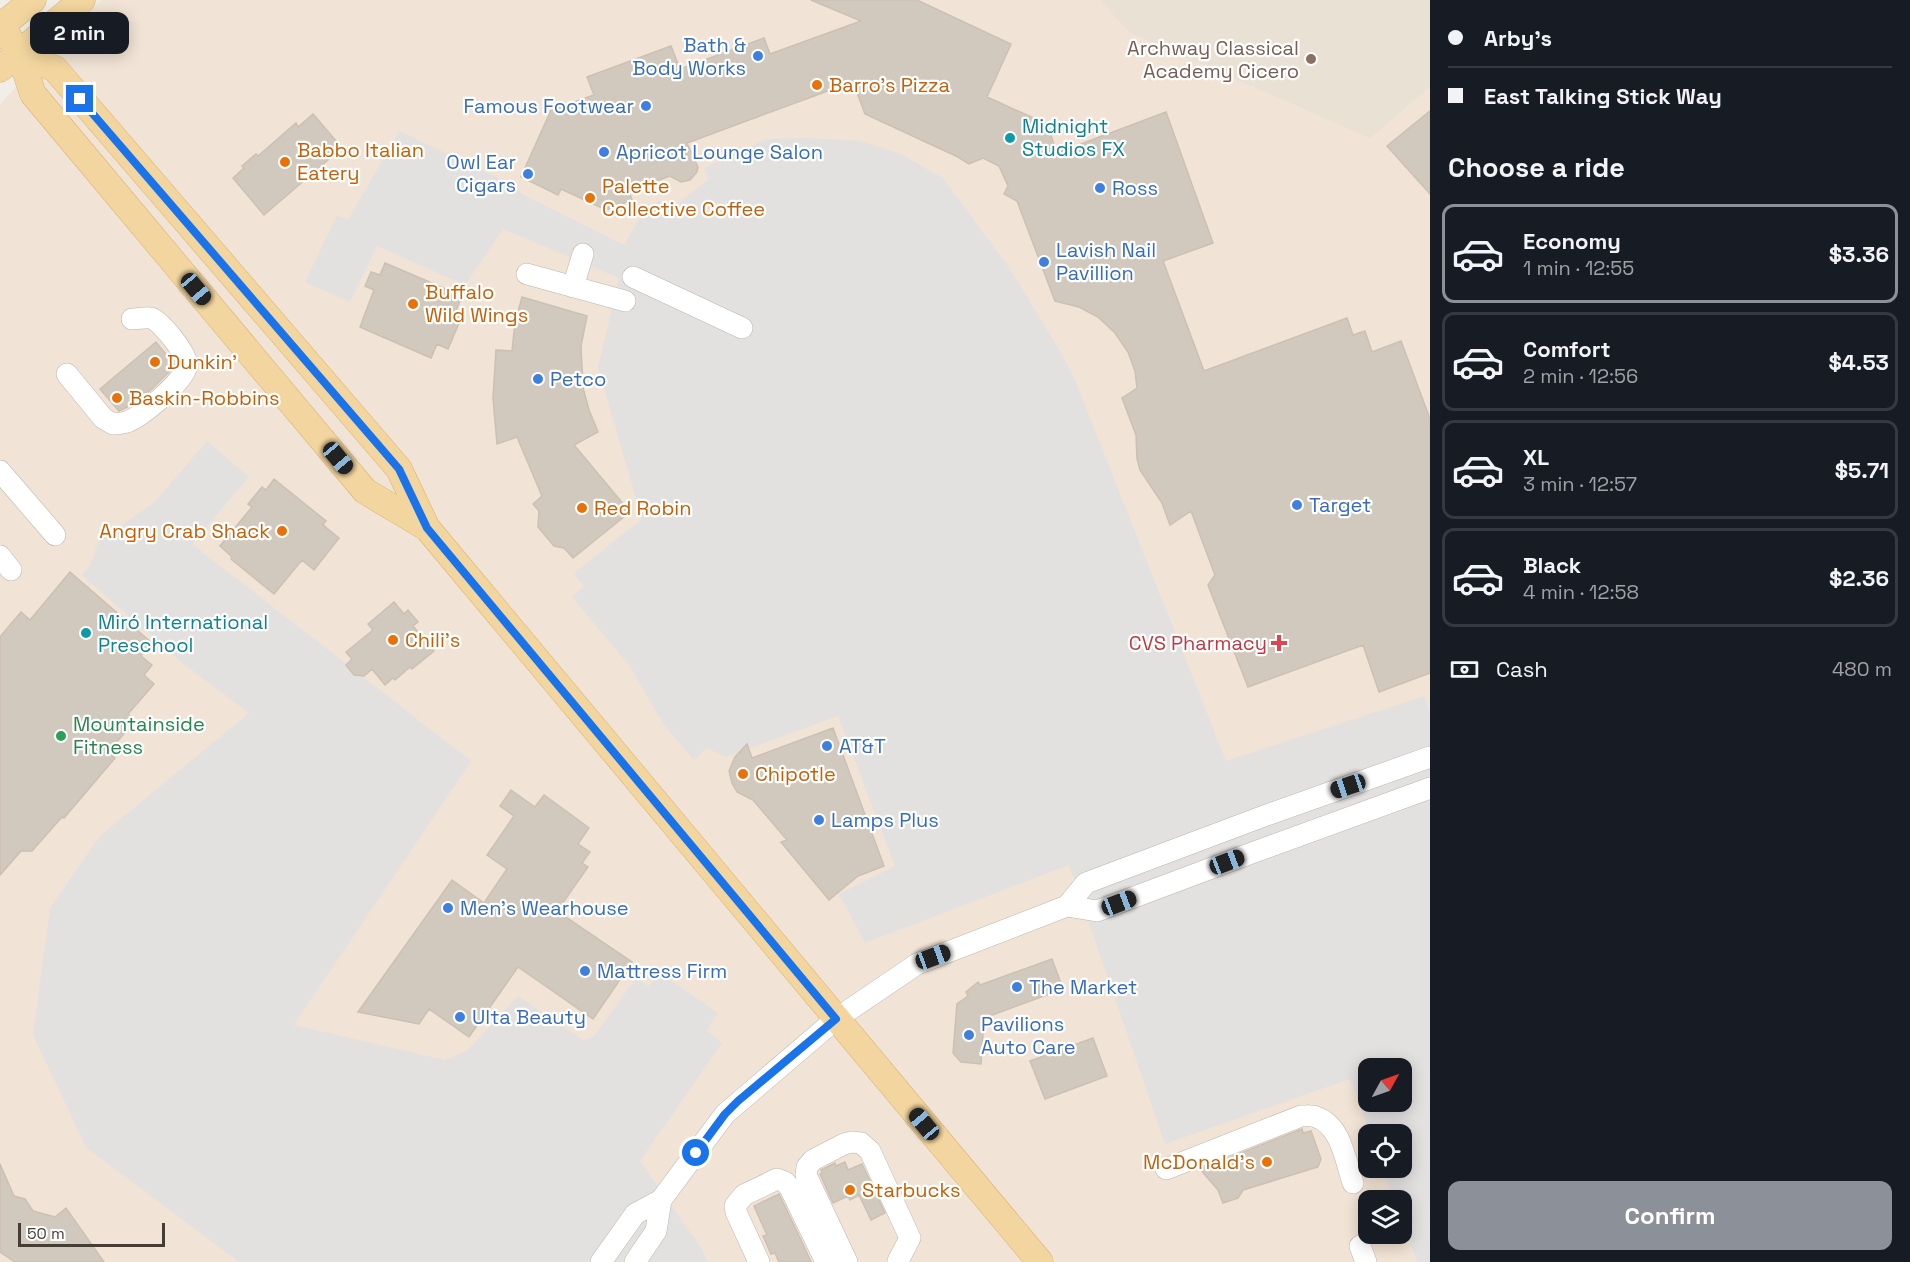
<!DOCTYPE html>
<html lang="en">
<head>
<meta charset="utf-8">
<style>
	:root { --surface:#171b24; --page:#242831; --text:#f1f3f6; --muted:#9ea1a6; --line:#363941; --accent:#8c9099 }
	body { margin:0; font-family:"Space Grotesk",sans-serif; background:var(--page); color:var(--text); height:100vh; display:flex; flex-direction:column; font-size:22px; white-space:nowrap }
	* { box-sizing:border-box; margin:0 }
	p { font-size:20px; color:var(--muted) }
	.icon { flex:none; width:33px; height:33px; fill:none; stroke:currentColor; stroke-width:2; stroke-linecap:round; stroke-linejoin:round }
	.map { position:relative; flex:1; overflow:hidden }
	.sheet { display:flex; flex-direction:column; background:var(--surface); width:480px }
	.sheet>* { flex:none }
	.guide { display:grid; align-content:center; height:132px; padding:0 18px; background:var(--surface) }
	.needle { width:39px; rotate:50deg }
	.tools { position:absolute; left:1358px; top:1058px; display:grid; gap:12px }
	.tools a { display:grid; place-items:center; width:54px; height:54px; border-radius:12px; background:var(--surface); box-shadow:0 3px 15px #0003; font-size:30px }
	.scale { position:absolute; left:18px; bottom:15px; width:147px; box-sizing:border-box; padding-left:6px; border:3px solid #443e37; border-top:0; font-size:16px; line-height:21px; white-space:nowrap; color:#443e37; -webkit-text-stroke:4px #fff; paint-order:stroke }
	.end { position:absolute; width:27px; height:27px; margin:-14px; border:8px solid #1a73e8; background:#fff; box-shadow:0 0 0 3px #fff }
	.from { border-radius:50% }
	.bubble { position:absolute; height:42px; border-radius:12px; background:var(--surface); box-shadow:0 3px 15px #0003; font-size:20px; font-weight:800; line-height:42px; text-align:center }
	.car { position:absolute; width:18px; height:36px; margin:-18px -9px; border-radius:8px; box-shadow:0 0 4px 2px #0007; background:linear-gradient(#222 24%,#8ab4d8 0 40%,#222 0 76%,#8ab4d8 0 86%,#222 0) }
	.guide b { display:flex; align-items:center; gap:21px; height:57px; font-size:22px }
	.guide b+b { border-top:2px solid var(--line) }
	.guide i { width:15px; height:15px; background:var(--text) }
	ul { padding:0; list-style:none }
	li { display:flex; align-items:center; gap:18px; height:99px; margin:0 12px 9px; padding:0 6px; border:3px solid var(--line); border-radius:12px }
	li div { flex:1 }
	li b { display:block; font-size:22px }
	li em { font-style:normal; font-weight:800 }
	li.active { border-color:var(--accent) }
	li>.icon { width:54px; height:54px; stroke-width:1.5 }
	h2 { padding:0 18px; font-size:27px; line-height:72px }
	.pay { display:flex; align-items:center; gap:15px; height:66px; padding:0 18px; font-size:22px }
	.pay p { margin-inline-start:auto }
	.button { display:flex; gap:12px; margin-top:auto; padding:12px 18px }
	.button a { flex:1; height:69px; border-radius:12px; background:var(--accent); color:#fff; font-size:24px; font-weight:800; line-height:69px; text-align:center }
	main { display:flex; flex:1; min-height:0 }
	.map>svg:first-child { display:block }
	.commercial { fill:#f1e3d5; fill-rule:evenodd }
	.education { fill:#e9e1d3 }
	.parking { fill:#e3e1df; fill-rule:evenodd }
	.building { fill:#d2c9be; stroke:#ccc0b2; stroke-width:1.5 }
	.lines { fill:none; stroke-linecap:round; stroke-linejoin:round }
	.minor-casing { stroke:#bcb5ab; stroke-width:22 }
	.major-casing { stroke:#d7b170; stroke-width:27 }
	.minor { stroke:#fff; stroke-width:21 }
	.major { stroke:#f3d69f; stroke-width:26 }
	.route { stroke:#1a73e8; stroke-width:8 }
	.shop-dot { fill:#3f7fe0; stroke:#fff; stroke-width:2 }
	.education-dot { fill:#8d6e63; stroke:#fff; stroke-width:2 }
	.food-dot { fill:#e8710a; stroke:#fff; stroke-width:2 }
	.culture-dot { fill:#0f9aa8; stroke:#fff; stroke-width:2 }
	.health-dot { fill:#e0444e; stroke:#fff; stroke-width:2 }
	.leisure-dot { fill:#2e9e5b; stroke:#fff; stroke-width:2 }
	.labels { text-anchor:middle; stroke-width:4.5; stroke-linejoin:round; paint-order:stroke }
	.shop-label { font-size:20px; fill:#366cbe; stroke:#fff; text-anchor:start }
	.education-label { font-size:20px; fill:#785e54; stroke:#fff; text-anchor:end }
	.food-label { font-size:20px; fill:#c56008; stroke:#fff; text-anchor:start }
	.culture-label { font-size:20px; fill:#0d838f; stroke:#fff; text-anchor:start }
	.health-label { font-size:20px; fill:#be3a42; stroke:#fff; text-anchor:end }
	.leisure-label { font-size:20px; fill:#27864d; stroke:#fff; text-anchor:start }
</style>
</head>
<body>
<main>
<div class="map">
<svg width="1430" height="1262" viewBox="0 0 1430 1262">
	<rect width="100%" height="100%" fill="#f2eee7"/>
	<path class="commercial" d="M 102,0 L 1430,0 L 1430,1262 L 0,1262 L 0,104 L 79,21 ZM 1368,1068 L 1401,1068 L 1401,1101 L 1368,1101 ZM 1368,1134 L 1401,1134 L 1401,1167 L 1368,1167 ZM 1368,1200 L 1401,1200 L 1401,1233 L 1368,1233 Z"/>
	<path class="education" d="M 1100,0 L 1430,0 L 1430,87 L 1370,138 L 1129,32 Z"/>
	<path class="parking" d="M 399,131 L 516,186 L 522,194 L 624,245 L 638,221 L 659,200 L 670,210 L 709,179 L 704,168 L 766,139 L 806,138 L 861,141 L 901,154 L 943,178 L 1010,269 L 1060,351 L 1075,380 L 1226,761 L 1424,696 L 1430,713 L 1430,1262 L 1417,1262 L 1401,1218 L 1401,1200 L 1394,1200 L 1382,1167 L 1401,1167 L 1401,1134 L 1370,1134 L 1350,1079 L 1165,1144 L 1069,865 L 865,943 L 839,894 L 895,866 L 838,716 L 726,757 L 707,748 L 694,760 L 664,725 L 629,665 L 572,597 L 584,587 L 574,573 L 642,519 L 598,368 L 619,278 L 503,229 L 465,285 L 377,246 L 350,302 L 305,282 L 337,215 L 348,220 ZM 1368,1068 L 1401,1068 L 1401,1101 L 1368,1101 Z
		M 207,441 L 249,477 L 192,544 L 471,761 L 294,1025 L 445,1060 L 467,1051 L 518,996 L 583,1040 L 594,1036 L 636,978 L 648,986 L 661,974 L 718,1013 L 707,1030 L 722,1043 L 640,1161 L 702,1249 L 707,1262 L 239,1262 L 86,1147 L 33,1035 L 50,908 L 100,836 L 249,713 L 181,662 L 82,575 L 91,564 L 98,542 L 109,530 L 116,534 L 126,522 L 155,502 Z"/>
	<path class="building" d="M 811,0 L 917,0 L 1011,44 L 987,97 L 1047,124 L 1057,153 L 1166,112 L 1213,243 L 1163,261 L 1204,371 L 1347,318 L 1353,335 L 1365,331 L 1372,352 L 1401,341 L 1430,419 L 1430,673 L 1379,692 L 1363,645 L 1248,687 L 1208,585 L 1215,575 L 1191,511 L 1170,525 L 1162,503 L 1140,470 L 1137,459 L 1136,435 L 1122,398 L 1137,388 L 1135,371 L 1128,352 L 1115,333 L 1098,317 L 1079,307 L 1055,301 L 1017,201 L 1004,194 L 1008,186 L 999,166 L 983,158 L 969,164 L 958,157 L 865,114 L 856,90 L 844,85 L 687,143 L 698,167 L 697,172 L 690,180 L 681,182 L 670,176 L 629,191 L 632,200 L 606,210 L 561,189 L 558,195 L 521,177 L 551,110 L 594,95 L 587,77 L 671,46 L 680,69 L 764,38 L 770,54 L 861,21 Z
		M 1430,111 L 1430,194 L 1387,146 Z
		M 313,114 L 342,148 L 264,215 L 233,178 L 244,168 L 242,166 L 256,154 L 258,156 L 296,123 L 298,127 Z
		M 385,263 L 462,296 L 456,311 L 463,314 L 448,349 L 437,344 L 431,358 L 360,327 L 374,290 L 365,286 L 371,272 L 380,275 Z
		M 522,297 L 587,316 L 581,346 L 583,388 L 589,410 L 598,432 L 574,445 L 630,512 L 573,558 L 564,548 L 554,546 L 538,527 L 539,511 L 533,504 L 542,496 L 517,437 L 497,444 L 493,398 L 496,350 L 512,351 L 515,323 Z
		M 156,342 L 174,364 L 167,369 L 169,372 L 153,388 L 135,403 L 119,411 L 100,389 Z
		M 274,479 L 326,521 L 323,525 L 339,538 L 314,570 L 302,560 L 274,594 L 231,559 L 232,557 L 220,546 L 252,507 L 248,504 L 262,487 L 266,490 Z
		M 70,572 L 152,643 L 141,656 L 152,665 L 144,675 L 154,684 L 128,714 L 135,721 L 108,752 L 115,758 L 64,818 L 62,817 L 32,851 L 21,851 L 0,875 L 0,637 L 21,612 L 30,620 Z
		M 394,602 L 404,614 L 408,610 L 418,622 L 413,626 L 434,651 L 412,669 L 410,667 L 395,680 L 393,678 L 385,685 L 372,669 L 364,676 L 354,675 L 346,665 L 352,659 L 346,652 L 373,630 L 368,624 Z
		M 833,728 L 884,866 L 858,876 L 829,900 L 781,842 L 787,840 L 753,800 L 737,792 L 732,783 L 729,771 L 735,757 L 747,744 L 752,758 Z
		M 511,790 L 535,807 L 544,795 L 589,828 L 578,844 L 590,852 L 582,863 L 588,867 L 557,911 L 632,962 L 593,1019 L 518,967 L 469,1037 L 429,1009 L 419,1024 L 358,1012 L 452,880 L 484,903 L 507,869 L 487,855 L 514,816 L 500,806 Z
		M 1052,959 L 1063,989 L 984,1018 L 981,1064 L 961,1062 L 953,1053 L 957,1004 L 968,996 L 966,992 L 978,982 L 980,985 Z
		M 1093,1038 L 1107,1076 L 1045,1099 L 1030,1061 Z
		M 1302,1129 L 1303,1133 L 1311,1131 L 1321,1159 L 1318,1167 L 1243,1190 L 1238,1198 L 1223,1203 L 1218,1190 L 1200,1169 Z
		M 845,1162 L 848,1170 L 862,1164 L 885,1213 L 871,1220 L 859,1195 L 850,1200 L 848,1196 L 833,1203 L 820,1174 L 822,1173 L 821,1170 L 835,1163 L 836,1166 Z
		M 0,1164 L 14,1196 L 25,1199 L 33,1211 L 55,1217 L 66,1208 L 104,1262 L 15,1262 L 0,1252 Z
		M 779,1194 L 802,1242 L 811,1262 L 779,1262 L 775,1253 L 771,1254 L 763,1236 L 767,1235 L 754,1206 Z"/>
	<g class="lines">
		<defs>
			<path id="minor" d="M 527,274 L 625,301
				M 633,277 L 742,328
				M 573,287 L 583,254
				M 67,374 L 103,418 L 113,424 C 118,424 123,423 127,422 C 141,417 186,380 187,365 C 188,355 161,321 151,318 C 146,317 137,319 132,319
				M 0,471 L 55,535
				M 0,556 L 11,570
				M 1067,906 L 1097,911 L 1249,854 L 1430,788
				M 1166,1169 L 1301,1116 C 1306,1116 1312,1115 1316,1117 C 1341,1125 1346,1162 1353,1183
				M 1360,1246 L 1366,1262
				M 601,1262 L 635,1214 L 661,1200 L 725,1114 L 836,1019 L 917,964 L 1067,906 L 1086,883 L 1264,816 L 1430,757
				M 635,1262 L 656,1231 L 661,1200
				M 759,1262 L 736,1212 L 735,1206 L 744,1195 L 777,1179 L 785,1182 L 790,1188 L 826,1262
				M 847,1262 L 806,1175 L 807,1167 L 813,1160 L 844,1144 L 852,1142 L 861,1143 L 870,1151 L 910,1238 L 898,1261"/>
			<path id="major" d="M 0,23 L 19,53 L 33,94 L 365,491 L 427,528
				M 0,27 L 33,0
				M 19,53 L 55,69 L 399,469 L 427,528 L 1040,1262
				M 0,69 L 82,0"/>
		</defs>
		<use href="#minor" class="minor-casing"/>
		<use href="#major" class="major-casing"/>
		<use href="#minor" class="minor"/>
		<use href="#major" class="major"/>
	</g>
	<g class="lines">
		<path class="route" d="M 80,99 L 399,469 L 427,528 L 836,1019 L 738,1101 L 725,1114 L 696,1153"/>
	</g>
	<g class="shop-dot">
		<circle cx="758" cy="56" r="6"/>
		<circle cx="646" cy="106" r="6"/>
		<circle cx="604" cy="152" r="6"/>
		<circle cx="528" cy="174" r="6"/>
		<circle cx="1100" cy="188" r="6"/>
		<circle cx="1044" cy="262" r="6"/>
		<circle cx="538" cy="379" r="6"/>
		<circle cx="1297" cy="505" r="6"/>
		<circle cx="827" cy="746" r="6"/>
		<circle cx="819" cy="820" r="6"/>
		<circle cx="448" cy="908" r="6"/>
		<circle cx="585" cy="971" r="6"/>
		<circle cx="1017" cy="987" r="6"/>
		<circle cx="460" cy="1017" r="6"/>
		<circle cx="969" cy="1035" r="6"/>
	</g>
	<circle class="education-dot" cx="1311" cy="59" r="6"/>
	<g class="food-dot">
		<circle cx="817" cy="85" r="6"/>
		<circle cx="285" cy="162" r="6"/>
		<circle cx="590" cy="198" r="6"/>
		<circle cx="413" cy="304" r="6"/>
		<circle cx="155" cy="362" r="6"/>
		<circle cx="117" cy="398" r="6"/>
		<circle cx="582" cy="508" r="6"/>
		<circle cx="282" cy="531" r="6"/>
		<circle cx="393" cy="640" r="6"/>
		<circle cx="743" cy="774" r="6"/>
		<circle cx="1267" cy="1162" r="6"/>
		<circle cx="850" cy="1190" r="6"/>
	</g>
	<g class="culture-dot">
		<circle cx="1010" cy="138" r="6"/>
		<circle cx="86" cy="633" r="6"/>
	</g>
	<path class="health-dot" d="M1276 634h6v6h6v6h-6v6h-6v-6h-6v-6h6z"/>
	<circle class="leisure-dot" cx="61" cy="736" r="6"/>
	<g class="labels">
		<g class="shop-label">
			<text x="746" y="52" text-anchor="end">Bath &amp;<tspan x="746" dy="23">Body Works</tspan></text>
			<text x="634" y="113" text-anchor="end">Famous Footwear</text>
			<text x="616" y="159">Apricot Lounge Salon</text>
			<text x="516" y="169" text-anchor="end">Owl Ear<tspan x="516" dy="23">Cigars</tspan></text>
			<text x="1112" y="195">Ross</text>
			<text x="1056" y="257">Lavish Nail<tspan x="1056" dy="23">Pavillion</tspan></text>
			<text x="550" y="386">Petco</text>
			<text x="1309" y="512">Target</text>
			<text x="839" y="753">AT&amp;T</text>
			<text x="831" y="827">Lamps Plus</text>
			<text x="460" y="915">Men's Wearhouse</text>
			<text x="597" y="978">Mattress Firm</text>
			<text x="1029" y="994">The Market</text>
			<text x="472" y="1024">Ulta Beauty</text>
			<text x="981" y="1031">Pavilions<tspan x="981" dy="23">Auto Care</tspan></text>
		</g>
		<g class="education-label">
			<text x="1299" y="55">Archway Classical<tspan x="1299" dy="23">Academy Cicero</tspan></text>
		</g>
		<g class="food-label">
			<text x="829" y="92">Barro's Pizza</text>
			<text x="297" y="157">Babbo Italian<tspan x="297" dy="23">Eatery</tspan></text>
			<text x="602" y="193">Palette<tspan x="602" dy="23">Collective Coffee</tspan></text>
			<text x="425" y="299">Buffalo<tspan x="425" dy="23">Wild Wings</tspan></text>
			<text x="167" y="369">Dunkin'</text>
			<text x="129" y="405">Baskin-Robbins</text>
			<text x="594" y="515">Red Robin</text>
			<text x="270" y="538" text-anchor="end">Angry Crab Shack</text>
			<text x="405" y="647">Chili's</text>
			<text x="755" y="781">Chipotle</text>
			<text x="1255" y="1169" text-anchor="end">McDonald's</text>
			<text x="862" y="1197">Starbucks</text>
		</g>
		<g class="culture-label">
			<text x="1022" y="133">Midnight<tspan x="1022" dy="23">Studios FX</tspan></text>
			<text x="98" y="629">Miró International<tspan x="98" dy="23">Preschool</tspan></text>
		</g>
		<g class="health-label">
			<text x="1267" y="650">CVS Pharmacy</text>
		</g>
		<g class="leisure-label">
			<text x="73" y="731">Mountainside<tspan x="73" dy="23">Fitness</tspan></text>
		</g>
	</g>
</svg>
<div class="tools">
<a><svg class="needle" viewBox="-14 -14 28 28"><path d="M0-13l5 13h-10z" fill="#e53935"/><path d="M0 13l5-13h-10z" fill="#9ea1a6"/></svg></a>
<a><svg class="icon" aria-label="locate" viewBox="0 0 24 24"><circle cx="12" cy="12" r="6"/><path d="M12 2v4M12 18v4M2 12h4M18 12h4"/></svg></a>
<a><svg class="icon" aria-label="layers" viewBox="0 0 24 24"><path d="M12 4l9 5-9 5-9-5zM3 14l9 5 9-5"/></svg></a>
</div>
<div class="scale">50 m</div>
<i class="end from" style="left:696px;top:1153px"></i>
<i class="end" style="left:80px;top:99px"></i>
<div class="bubble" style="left:30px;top:12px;width:99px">2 min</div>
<i class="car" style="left:196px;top:289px;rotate:140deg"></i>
<i class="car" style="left:338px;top:458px;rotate:140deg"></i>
<i class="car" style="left:1348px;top:786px;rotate:251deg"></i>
<i class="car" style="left:1227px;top:862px;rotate:69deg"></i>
<i class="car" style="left:1119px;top:903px;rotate:69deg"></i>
<i class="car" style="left:933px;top:957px;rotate:70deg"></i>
<i class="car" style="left:924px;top:1124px;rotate:320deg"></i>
</div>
<section class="sheet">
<div class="guide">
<b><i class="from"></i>Arby's</b>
<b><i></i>East Talking Stick Way</b>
</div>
<h2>Choose a ride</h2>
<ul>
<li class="active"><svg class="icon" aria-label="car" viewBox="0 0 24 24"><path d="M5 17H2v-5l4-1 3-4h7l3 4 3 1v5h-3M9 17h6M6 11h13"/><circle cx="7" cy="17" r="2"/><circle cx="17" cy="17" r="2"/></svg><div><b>Economy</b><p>1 min · 12:55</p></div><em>$3.36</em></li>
<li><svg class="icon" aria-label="car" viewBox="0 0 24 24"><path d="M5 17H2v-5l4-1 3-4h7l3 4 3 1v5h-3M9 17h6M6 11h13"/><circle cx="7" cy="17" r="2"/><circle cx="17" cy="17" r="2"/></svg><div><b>Comfort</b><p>2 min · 12:56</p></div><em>$4.53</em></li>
<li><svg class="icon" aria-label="car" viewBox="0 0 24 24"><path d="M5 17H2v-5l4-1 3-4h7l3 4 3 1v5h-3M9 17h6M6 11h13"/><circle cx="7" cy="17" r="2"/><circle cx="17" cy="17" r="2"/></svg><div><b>XL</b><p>3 min · 12:57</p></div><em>$5.71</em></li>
<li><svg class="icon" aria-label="car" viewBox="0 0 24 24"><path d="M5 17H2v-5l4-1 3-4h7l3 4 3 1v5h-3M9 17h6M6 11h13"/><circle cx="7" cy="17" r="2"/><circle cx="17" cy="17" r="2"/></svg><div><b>Black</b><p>4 min · 12:58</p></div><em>$2.36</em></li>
</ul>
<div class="pay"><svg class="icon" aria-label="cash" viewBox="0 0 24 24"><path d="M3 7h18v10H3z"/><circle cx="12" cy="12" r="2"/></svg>Cash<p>480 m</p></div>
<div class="button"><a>Confirm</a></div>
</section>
</main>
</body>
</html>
